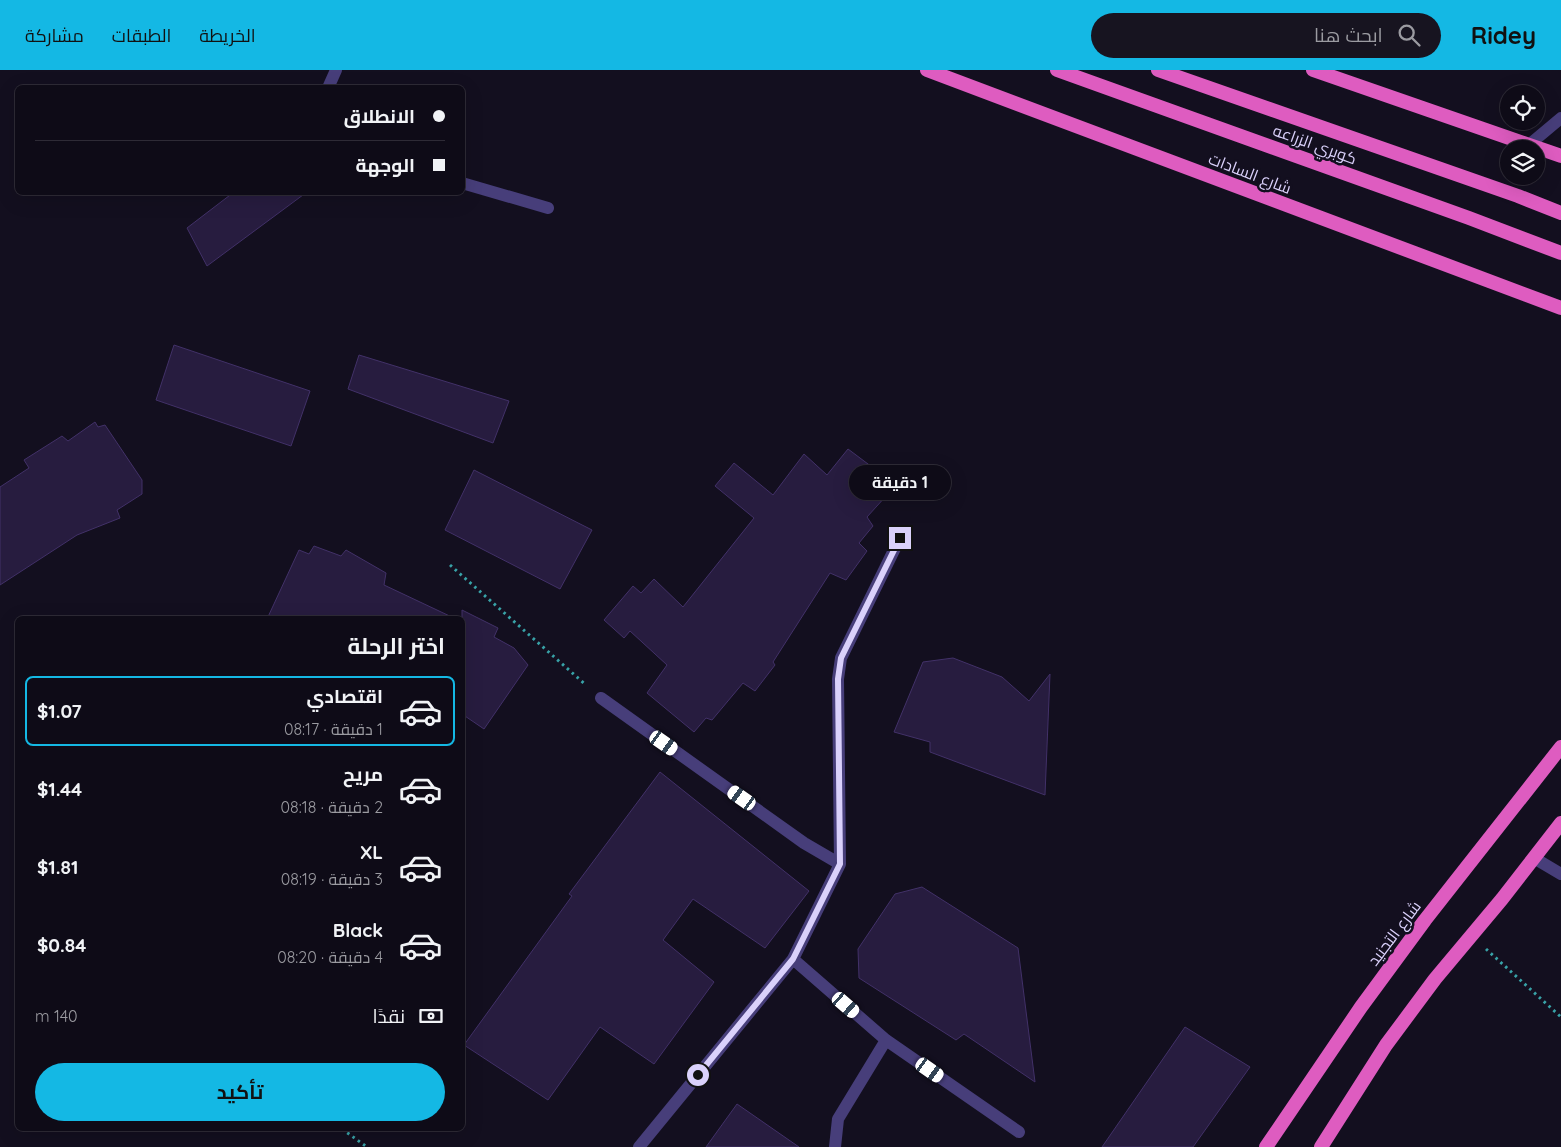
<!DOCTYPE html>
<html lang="ar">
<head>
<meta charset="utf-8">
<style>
	:root { --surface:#0e0b17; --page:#171420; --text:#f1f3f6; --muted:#9b9ba1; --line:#2e2b36; --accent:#14b8e4 }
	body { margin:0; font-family:Quicksand,Cairo,sans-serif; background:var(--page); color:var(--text); direction:rtl; height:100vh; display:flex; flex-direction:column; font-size:19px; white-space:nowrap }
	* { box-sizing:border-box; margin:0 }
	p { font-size:16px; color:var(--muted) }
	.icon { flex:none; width:28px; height:28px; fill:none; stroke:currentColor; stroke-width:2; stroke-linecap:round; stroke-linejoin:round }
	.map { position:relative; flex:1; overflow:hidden; direction:ltr }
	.sheet { position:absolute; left:15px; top:546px; width:450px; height:515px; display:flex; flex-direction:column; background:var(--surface); border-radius:8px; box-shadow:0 5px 20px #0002,0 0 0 1px var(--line); direction:rtl }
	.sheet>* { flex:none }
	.banner { position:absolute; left:15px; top:15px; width:450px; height:110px; border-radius:8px; box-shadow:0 5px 20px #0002,0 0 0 1px var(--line); direction:rtl; display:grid; align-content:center; height:110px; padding:0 20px; background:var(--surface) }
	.tools { position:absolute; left:1500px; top:15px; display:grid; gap:10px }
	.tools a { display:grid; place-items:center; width:45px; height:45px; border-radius:50%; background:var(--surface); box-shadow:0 5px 20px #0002,0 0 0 1px var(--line); font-size:25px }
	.end { position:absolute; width:22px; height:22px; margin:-11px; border:6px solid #dad1fb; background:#111; box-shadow:0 0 0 2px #111 }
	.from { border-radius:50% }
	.bubble { position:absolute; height:35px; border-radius:18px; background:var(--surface); box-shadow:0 5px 20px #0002,0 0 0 1px var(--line); font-size:16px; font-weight:700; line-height:35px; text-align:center; direction:rtl }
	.car { position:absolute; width:15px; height:30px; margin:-15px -8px; border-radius:6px; box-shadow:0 0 4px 1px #0007; background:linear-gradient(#fff 24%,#345 0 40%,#fff 0 76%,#345 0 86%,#fff 0) }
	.banner b { display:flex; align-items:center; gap:18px; height:48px; font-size:19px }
	.banner b+b { border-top:1px solid var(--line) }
	.banner i { width:12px; height:12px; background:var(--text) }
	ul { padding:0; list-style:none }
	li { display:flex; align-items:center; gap:15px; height:70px; margin:0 10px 8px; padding:0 10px; border:2px solid transparent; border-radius:8px }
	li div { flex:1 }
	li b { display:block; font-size:19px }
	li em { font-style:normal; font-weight:700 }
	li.current { border-color:var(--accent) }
	li>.icon { width:45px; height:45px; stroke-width:1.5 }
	h2 { padding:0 20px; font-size:22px; line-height:60px }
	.pay { display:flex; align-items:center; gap:12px; height:55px; padding:0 20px; font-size:19px }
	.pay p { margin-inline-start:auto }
	.action { display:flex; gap:10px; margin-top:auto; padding:10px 20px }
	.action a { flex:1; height:58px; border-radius:30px; background:var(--accent); color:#111; font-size:20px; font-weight:700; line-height:58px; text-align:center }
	header { display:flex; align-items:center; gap:30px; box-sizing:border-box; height:70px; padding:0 25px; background:var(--accent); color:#111 }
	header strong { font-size:24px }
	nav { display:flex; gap:28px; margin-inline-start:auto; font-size:18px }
	.search { width:350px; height:45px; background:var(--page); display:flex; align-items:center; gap:12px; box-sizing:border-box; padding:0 18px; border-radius:28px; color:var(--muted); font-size:19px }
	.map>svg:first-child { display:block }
	.building { fill:#271c3f; stroke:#423168 }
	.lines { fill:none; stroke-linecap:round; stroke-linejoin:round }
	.path { stroke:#38a2a7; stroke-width:3; stroke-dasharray:2.5 4; stroke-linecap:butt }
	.minor { stroke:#473e7a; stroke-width:12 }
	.trunk { stroke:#de5cc0; stroke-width:14 }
	.route { stroke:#dad1fb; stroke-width:6 }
	.labels { text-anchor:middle; stroke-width:5; stroke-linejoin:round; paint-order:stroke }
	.street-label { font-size:16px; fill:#dad1fb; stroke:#130f1f }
</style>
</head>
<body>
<header>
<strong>Ridey</strong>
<div class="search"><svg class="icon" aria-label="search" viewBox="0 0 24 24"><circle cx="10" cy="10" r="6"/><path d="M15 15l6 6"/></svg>ابحث هنا</div>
<nav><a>الخريطة</a><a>الطبقات</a><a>مشاركة</a></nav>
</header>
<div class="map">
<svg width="1561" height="1077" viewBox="0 0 1561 1077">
	<rect width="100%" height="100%" fill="#130f1f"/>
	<path class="building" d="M 234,122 L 307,122 L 207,196 L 187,158 Z
		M 174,275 L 310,321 L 291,376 L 156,330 Z
		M 359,285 L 509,331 L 493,373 L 348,319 Z
		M 95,352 L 98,357 L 105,355 L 142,410 L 142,424 L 117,440 L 120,448 L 77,465 L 0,515 L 0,417 L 29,398 L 24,390 L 62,366 L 68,371 Z
		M 848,379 L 896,415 L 867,447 L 873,456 L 859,473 L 867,481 L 846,510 L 830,503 L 773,592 L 775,595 L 755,621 L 743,613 L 712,650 L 706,648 L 694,662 L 647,623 L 667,595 L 630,561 L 624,568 L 604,550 L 633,516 L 641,523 L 654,509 L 683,537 L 754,448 L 715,416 L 734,393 L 773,425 L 804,384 L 827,405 Z
		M 474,400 L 592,460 L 560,519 L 445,460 Z
		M 314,476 L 341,486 L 346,480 L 386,503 L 384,515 L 456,549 L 267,549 L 299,480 L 309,484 Z
		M 462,540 L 498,558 L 494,567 L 514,578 L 528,595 L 484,659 L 462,644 Z
		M 953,588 L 1002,607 L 1029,631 L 1050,604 L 1045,725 L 930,682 L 930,672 L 894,662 L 923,592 Z
		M 660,702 L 809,821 L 765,878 L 693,829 L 663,870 L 714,912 L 654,994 L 600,957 L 548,1030 L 464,975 L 572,826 L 569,824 Z
		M 922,817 L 1018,878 L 1035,1012 L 964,964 L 956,970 L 859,908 L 858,879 L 895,824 Z
		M 1185,957 L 1250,997 L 1193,1077 L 1102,1077 Z
		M 737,1034 L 799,1077 L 706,1077 Z"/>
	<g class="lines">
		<path class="path" d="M 450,495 L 586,615
			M 1486,879 L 1561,947
			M 342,1059 L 367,1077"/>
		<path class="minor" d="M 328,18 L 336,0
			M 1530,74 L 1561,48
			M 462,113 L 548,138
			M 601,628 L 804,773 L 840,794
			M 1534,788 L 1561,804
			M 793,889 L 886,970 L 1019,1062
			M 639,1077 L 793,889 L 840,794 L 838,609 L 841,588 L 900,468
			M 835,1077 L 838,1049 L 886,970"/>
		<path class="trunk" d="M 927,0 L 1561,238
			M 1057,0 L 1469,148 L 1561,183
			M 1158,0 L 1518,126 L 1561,143
			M 1313,0 L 1561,86
			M 1266,1077 L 1361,937 L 1425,850 L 1561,677
			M 1321,1077 L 1386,975 L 1435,909 L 1502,829 L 1561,753"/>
	</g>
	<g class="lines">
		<path class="route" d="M 698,1005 L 793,889 L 840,794 L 838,609 L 841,588 L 900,468"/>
	</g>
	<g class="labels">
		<g class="street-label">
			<text transform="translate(1315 74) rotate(20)" y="6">كوبري الزراعه</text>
			<text transform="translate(1250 103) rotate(21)" y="6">شارع السادات</text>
			<text transform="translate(1394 863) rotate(-53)" y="6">شارع التجنيد</text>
		</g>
	</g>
</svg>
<div class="tools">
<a><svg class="icon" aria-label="locate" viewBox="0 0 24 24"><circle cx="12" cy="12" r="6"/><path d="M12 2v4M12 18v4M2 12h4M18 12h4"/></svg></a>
<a><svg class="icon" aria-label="layers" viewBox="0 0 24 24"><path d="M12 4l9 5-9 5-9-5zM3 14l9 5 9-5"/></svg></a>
</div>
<i class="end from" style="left:698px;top:1005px"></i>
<i class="end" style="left:900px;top:468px"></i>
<div class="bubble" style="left:849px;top:395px;width:102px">1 دقيقة</div>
<i class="car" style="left:664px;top:673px;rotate:125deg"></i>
<i class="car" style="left:742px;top:728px;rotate:305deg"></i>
<i class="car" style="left:846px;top:935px;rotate:131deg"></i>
<i class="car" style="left:930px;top:1000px;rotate:125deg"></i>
<div class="banner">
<b><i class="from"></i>الانطلاق</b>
<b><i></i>الوجهة</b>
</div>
<section class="sheet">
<h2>اختر الرحلة</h2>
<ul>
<li class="current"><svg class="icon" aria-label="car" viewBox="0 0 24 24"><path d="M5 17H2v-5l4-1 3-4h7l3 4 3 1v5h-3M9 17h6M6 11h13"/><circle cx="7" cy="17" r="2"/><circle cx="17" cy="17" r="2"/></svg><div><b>اقتصادي</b><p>1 دقيقة · 08:17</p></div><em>$1.07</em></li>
<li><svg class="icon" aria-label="car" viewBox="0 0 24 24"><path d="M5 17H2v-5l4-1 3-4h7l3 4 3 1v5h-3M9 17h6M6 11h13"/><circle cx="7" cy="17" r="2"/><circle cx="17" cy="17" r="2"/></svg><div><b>مريح</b><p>2 دقيقة · 08:18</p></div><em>$1.44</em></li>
<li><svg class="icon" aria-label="car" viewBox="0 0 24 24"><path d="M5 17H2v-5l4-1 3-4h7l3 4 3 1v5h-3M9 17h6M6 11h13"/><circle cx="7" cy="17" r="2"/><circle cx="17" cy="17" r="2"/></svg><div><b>XL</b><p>3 دقيقة · 08:19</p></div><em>$1.81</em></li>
<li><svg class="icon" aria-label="car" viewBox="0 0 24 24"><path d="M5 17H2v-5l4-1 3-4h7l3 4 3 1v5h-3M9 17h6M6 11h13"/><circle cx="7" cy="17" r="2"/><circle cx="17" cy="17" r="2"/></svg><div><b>Black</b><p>4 دقيقة · 08:20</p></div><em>$0.84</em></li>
</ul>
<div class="pay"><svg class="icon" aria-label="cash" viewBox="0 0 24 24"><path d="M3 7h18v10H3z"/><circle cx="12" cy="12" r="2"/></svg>نقدًا<p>140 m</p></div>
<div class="action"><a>تأكيد</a></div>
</section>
</div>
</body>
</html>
